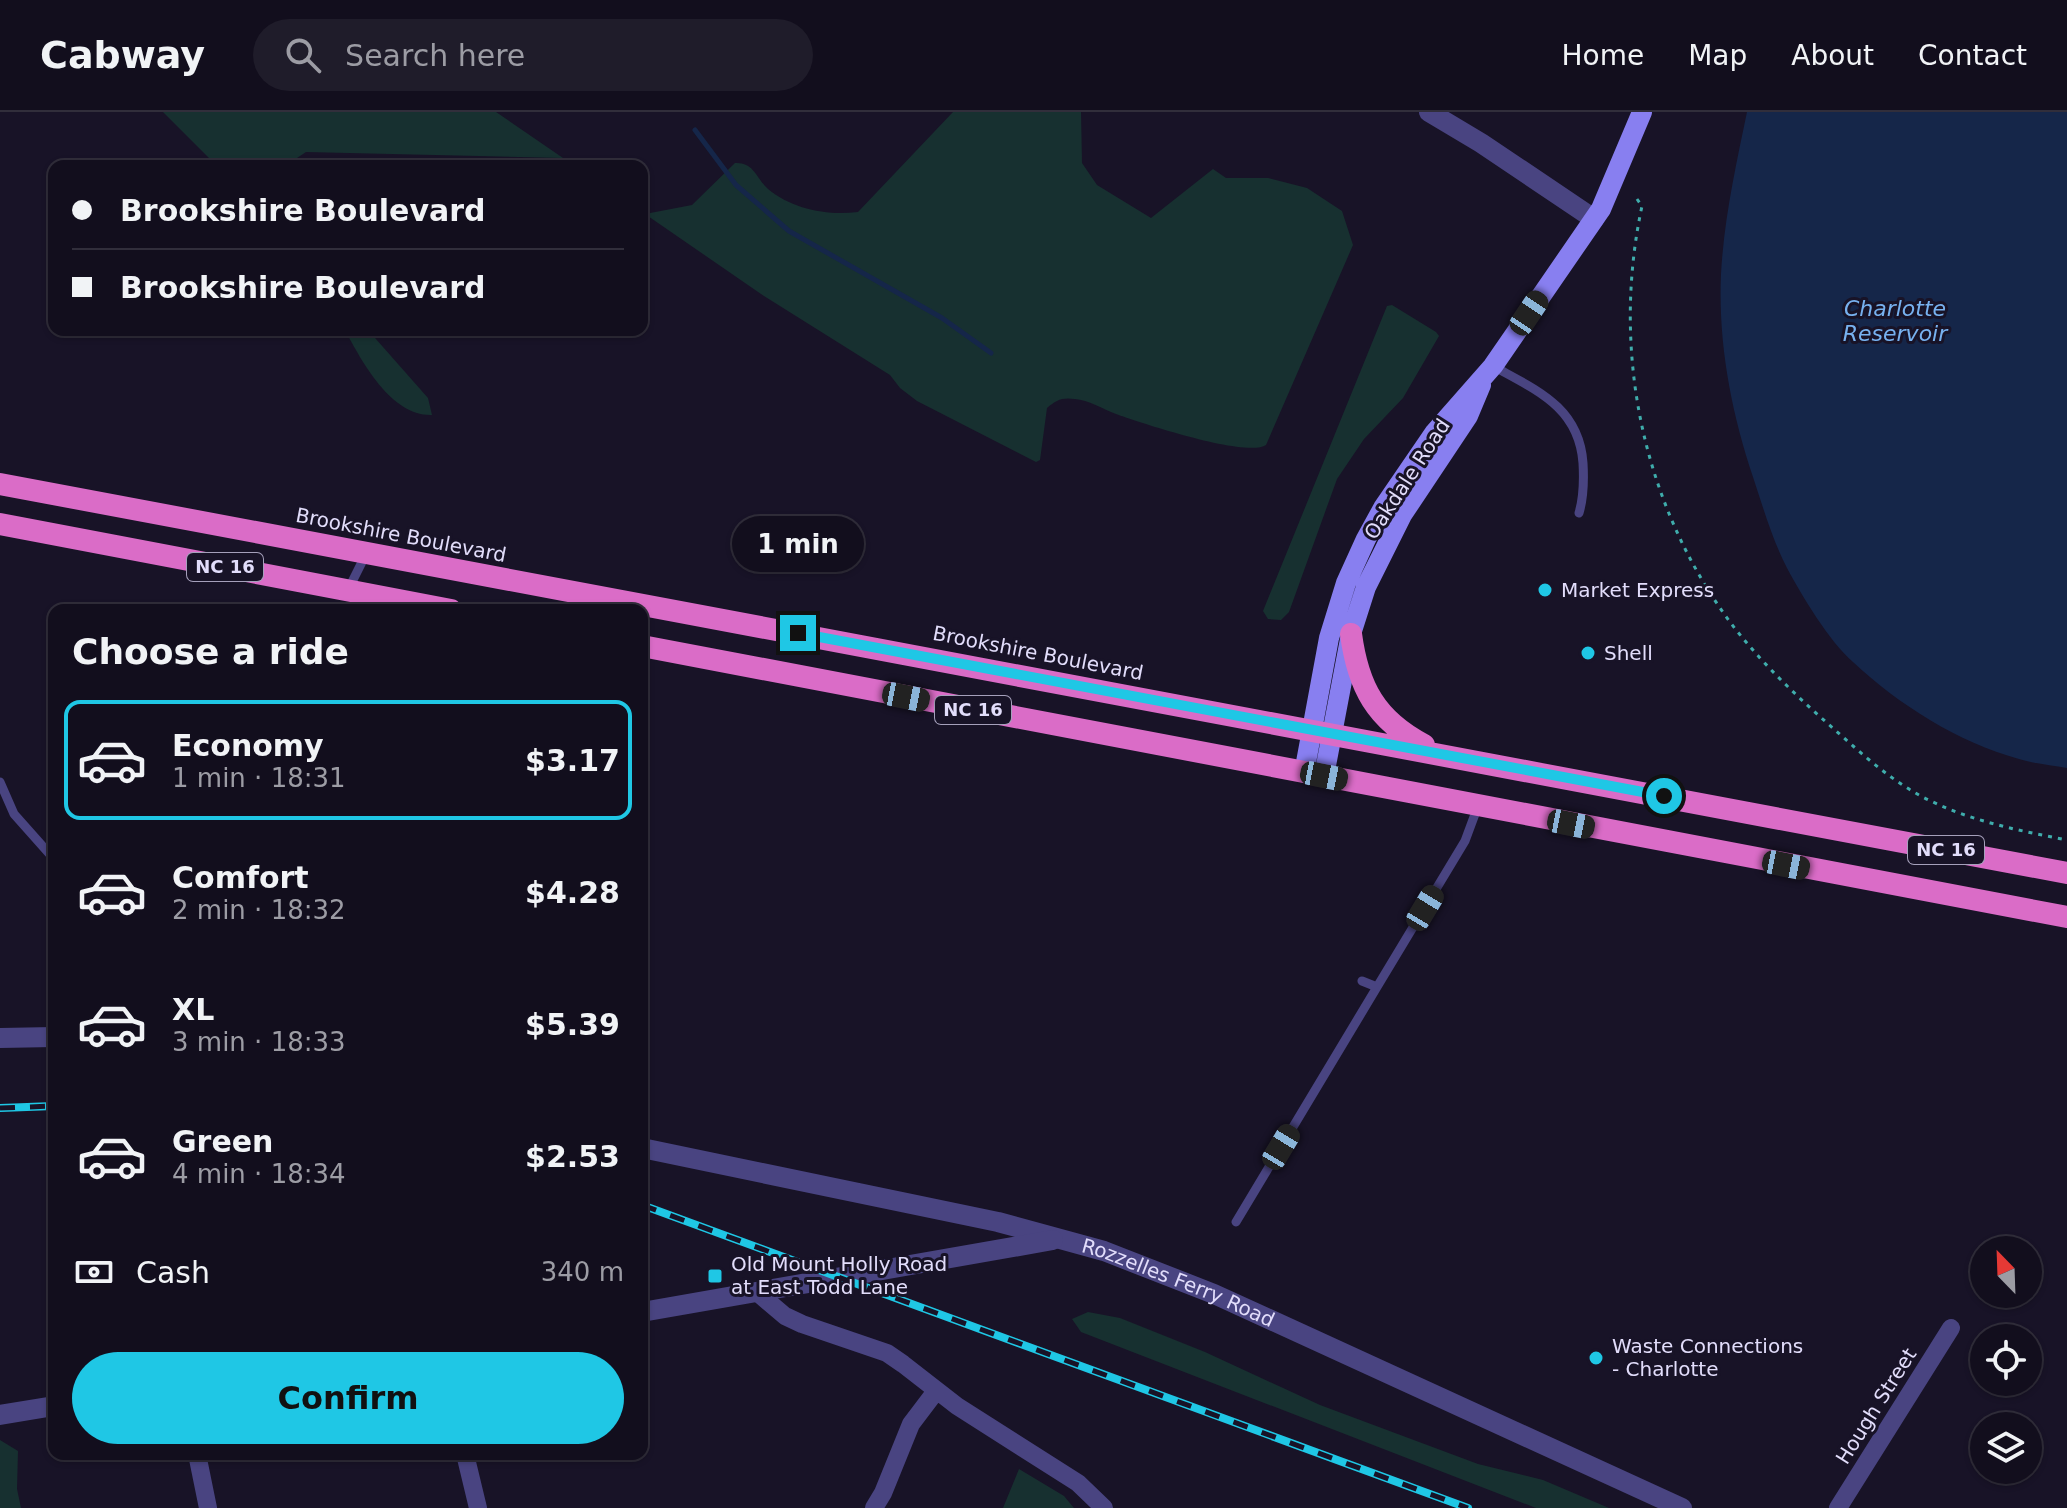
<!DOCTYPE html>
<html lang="en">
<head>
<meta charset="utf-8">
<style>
	:root { --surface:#120e1d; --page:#1f1c2a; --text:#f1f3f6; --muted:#9c9ca4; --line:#312e3b; --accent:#1fc7e5 }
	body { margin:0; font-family:"DejaVu Sans",sans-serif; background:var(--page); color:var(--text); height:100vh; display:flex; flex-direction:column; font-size:30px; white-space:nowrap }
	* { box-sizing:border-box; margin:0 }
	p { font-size:26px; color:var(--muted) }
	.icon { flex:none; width:44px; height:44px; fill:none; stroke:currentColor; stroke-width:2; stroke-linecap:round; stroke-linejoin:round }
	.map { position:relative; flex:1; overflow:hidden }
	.panel { position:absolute; left:48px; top:492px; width:600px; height:856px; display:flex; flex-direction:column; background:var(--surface); border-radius:16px; box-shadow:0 2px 6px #0004,0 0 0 2px var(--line) }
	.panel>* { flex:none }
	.top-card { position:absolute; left:48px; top:48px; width:600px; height:176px; border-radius:16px; box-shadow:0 2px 6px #0004,0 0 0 2px var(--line); display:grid; align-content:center; height:176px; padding:0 24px; background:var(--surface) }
	.needle { width:52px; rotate:337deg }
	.fabs { position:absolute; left:1970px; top:1124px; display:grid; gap:16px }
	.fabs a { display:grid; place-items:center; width:72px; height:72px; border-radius:50%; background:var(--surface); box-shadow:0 2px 6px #0004,0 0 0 2px var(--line); font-size:40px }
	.end { position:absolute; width:36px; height:36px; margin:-18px; border:10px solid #1fc7e5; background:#111; box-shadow:0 0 0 4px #111 }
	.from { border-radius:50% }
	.bubble { position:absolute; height:56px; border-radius:28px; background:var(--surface); box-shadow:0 2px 6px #0004,0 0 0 2px var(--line); font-size:26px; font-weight:700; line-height:56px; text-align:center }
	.car { position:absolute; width:24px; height:48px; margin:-24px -12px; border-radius:10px; box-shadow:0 0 6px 2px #0007; background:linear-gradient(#222 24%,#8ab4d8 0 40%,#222 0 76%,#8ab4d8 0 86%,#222 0) }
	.top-card b { display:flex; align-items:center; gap:28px; height:76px; font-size:30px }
	.top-card b+b { border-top:2px solid var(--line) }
	.top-card i { width:20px; height:20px; background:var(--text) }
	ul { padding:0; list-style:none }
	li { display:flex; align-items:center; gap:24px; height:120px; margin:0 16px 12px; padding:0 8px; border:4px solid transparent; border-radius:16px }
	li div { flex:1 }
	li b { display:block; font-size:30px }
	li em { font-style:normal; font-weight:700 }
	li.active { border-color:var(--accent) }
	li>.icon { width:72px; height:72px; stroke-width:1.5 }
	h2 { padding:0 24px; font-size:36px; line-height:96px }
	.pay { display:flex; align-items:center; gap:20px; height:88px; padding:0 24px; font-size:30px }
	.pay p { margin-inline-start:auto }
	.cta { display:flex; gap:16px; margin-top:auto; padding:16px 24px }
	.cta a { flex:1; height:92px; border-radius:48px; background:var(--accent); color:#111; font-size:32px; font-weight:700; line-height:92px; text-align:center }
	header { display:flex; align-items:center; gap:48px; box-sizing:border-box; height:112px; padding:0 40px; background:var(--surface); border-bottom:2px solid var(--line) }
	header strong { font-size:38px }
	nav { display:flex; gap:44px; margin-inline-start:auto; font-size:28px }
	.search { width:560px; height:72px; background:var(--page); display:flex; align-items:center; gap:20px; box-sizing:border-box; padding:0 28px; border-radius:44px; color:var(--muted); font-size:30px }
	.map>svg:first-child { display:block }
	.green { fill:#173030 }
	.water { fill:#152649 }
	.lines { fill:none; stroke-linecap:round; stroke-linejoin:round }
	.stream { stroke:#152649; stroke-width:5 }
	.path { stroke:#3fadac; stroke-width:3; stroke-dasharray:4 6; stroke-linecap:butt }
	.service { stroke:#494481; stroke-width:9 }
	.minor { stroke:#494481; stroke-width:18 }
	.tertiary { stroke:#494481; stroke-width:20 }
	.secondary { stroke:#887ff0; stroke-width:20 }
	.trunk { stroke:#da6cc7; stroke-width:22 }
	.rail-casing { stroke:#1fc7e5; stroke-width:8 }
	.rail { stroke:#181327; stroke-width:5; stroke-dasharray:15; stroke-linecap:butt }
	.route { stroke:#1fc7e5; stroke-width:10 }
	.poi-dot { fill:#1fc7e5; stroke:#181327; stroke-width:3 }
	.labels { text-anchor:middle; stroke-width:6; stroke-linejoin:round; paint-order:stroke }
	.shield { fill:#181327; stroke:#a5a0bb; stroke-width:2 }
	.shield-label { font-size:18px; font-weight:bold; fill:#e2ddfb }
	.street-label { font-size:20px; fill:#e2ddfb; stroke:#181327 }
	.poi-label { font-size:20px; fill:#e2ddfb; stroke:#181327; text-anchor:start }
	.water-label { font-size:22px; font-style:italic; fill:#77b1ef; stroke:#181327 }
</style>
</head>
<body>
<header>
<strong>Cabway</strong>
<div class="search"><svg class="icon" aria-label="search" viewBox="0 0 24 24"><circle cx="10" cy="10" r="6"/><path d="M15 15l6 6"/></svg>Search here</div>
<nav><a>Home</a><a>Map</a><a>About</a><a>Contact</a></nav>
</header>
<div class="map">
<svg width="2067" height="1396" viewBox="0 0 2067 1396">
	<rect width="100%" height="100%" fill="#181327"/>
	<path class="green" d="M 163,0 L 496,0 L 563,46 L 306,40 L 285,54 L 217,54 Z
		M 953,0 L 1081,0 L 1082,51 L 1097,73 L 1151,106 L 1213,57 L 1226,66 L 1268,66 L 1307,76 L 1342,99 L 1353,133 L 1266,333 C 1247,346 1141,311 1116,302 C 1103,297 1088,288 1075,287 C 1062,285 1056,288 1047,296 L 1040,348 L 1036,350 L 917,289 L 900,276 L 890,263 L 761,182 L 645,102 L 692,93 L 735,51 C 754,50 756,66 768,77 C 792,97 827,104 858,100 Z
		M 1392,193 L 1436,220 L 1439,224 L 1403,286 L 1364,327 L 1337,367 L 1289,500 L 1281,508 L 1268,507 L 1263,499 L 1387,194 Z
		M 345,218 L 368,218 L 428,286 L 432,303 C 391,304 362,250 345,218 Z
		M 1088,1200 L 1120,1206 L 1205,1240 L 1320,1293 L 1478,1352 L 1543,1368 L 1609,1396 L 1536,1396 L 1081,1220 L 1072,1207 Z
		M 0,1328 L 18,1339 L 17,1377 L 21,1396 L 0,1396 Z
		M 1019,1357 L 1064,1384 L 1074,1396 L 1003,1396 Z"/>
	<path class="water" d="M 1747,0 L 2067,0 L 2067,656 C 2051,653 2035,652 2019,647 C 1958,630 1899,593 1853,550 C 1829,529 1802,484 1787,456 C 1772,427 1763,395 1753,365 C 1731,299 1718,231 1721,162 C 1724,107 1736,53 1747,0 Z"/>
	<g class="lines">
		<path class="stream" d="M 695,18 L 736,73 L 789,119 L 942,206 L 991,241"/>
		<path class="path" d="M 1637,87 L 1642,94 C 1611,238 1642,391 1730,510 C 1758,547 1791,579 1826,610 C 1859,639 1893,672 1933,690 C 1975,710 2021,719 2067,728"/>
		<path class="service" d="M 1493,254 C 1536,278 1579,295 1583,351 C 1584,368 1584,384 1579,401
			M 348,478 L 366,442
			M 0,670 L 14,702 L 54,747
			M 1362,869 L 1377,875 L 1465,729 L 1478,694
			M 1236,1110 L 1377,875"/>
		<path class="minor" d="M 758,1181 L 785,1204 L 802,1212 L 887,1241 L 903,1252 L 957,1294 L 1078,1371 L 1104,1396
			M 197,1342 L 208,1396
			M 465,1342 L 478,1396
			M 874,1396 L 883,1381 L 911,1312 L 936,1279
			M 1838,1396 L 1951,1216"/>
		<g class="tertiary">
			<path d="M 1429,0 L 1481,31 L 1594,107"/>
			<path d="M 0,926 L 54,925"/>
			<path id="s1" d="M 642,1036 L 998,1110 L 1104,1139 L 1214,1182 L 1682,1396"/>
			<path d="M 642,1200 L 1053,1128"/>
			<path d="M 0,1303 L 54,1294"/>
		</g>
		<path class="secondary" d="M 1304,661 L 1329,526 L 1346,471 L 1366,427 L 1383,396 L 1435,320 L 1493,254 L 1601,97 L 1642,0
			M 1324,664 L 1351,522 L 1366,475 L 1402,403 L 1468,304 L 1481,273"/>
		<path class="trunk" d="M 0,372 L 2067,761
			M 0,412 L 451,498
			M 1351,522 C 1358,575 1376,608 1424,633
			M 642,534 L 2067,805"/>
		<defs>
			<path id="rail" d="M 0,996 L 54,994
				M 642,1093 L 1468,1396"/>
		</defs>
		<use href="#rail" class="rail-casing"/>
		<use href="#rail" class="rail"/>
	</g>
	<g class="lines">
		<path class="route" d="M 798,521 L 1664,684"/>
	</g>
	<g class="poi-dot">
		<circle cx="1545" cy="478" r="8"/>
		<circle cx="1588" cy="541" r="8"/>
		<rect x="707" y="1156" width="16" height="16" rx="4"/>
		<circle cx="1596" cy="1246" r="8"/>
	</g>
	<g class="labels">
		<g class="shield">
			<rect x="187" y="441" width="76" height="28" rx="6"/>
			<rect x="935" y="584" width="76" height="28" rx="6"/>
			<rect x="1908" y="724" width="76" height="28" rx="6"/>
		</g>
		<g class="shield-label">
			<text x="225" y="461">NC 16</text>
			<text x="973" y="604">NC 16</text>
			<text x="1946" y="744">NC 16</text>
		</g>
		<g class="street-label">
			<text transform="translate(1407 367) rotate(-57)" y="7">Oakdale Road</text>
			<text transform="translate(401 423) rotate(11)" y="7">Brookshire Boulevard</text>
			<text transform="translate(1038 541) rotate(11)" y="7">Brookshire Boulevard</text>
			<text dy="7" stroke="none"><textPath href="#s1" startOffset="554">Rozzelles Ferry Road</textPath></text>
			<text transform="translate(1876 1294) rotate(-58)" y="7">Hough Street</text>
		</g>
		<g class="poi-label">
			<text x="1561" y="485">Market Express</text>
			<text x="1604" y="548">Shell</text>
			<text x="731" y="1159">Old Mount Holly Road<tspan x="731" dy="23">at East Todd Lane</tspan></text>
			<text x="1612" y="1241">Waste Connections<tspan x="1612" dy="23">- Charlotte</tspan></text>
		</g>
		<g class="water-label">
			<text x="1895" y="204">Charlotte<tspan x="1895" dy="25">Reservoir</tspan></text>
		</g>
	</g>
</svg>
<div class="fabs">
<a><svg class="needle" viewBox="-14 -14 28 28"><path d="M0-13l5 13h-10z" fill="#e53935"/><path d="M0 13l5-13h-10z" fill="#9c9ca4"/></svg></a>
<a><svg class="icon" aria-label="locate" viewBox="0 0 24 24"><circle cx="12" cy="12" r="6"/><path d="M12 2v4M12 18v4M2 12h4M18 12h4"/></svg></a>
<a><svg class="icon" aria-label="layers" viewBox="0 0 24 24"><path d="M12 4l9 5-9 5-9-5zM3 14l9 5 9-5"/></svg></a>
</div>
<i class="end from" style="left:1664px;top:684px"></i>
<i class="end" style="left:798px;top:521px"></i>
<div class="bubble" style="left:732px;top:404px;width:132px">1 min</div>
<i class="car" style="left:1529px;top:201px;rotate:34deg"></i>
<i class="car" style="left:906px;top:585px;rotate:101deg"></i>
<i class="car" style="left:1324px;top:664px;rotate:101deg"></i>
<i class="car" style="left:1571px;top:712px;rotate:101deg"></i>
<i class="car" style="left:1786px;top:753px;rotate:101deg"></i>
<i class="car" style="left:1425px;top:796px;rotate:31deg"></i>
<i class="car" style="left:1281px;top:1035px;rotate:31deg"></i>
<div class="top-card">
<b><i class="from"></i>Brookshire Boulevard</b>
<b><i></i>Brookshire Boulevard</b>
</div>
<section class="panel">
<h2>Choose a ride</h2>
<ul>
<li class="active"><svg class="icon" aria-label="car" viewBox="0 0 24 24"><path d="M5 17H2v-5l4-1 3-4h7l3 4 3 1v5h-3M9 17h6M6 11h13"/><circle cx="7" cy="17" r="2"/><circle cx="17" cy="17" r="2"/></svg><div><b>Economy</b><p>1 min · 18:31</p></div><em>$3.17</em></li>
<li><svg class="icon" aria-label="car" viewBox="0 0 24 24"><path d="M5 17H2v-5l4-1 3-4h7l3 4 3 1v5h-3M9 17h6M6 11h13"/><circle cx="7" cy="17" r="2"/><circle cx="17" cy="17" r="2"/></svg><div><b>Comfort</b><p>2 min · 18:32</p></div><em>$4.28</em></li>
<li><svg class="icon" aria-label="car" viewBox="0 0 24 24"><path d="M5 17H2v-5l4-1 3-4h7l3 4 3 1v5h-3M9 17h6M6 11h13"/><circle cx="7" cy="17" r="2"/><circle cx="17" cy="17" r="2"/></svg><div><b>XL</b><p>3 min · 18:33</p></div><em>$5.39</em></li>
<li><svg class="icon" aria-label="car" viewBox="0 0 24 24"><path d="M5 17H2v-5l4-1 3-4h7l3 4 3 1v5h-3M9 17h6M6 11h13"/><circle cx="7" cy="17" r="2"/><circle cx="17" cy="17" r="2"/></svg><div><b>Green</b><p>4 min · 18:34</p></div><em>$2.53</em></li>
</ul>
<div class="pay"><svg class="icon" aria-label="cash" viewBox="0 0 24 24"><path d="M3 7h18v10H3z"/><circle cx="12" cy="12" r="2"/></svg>Cash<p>340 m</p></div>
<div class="cta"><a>Confirm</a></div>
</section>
</div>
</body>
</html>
